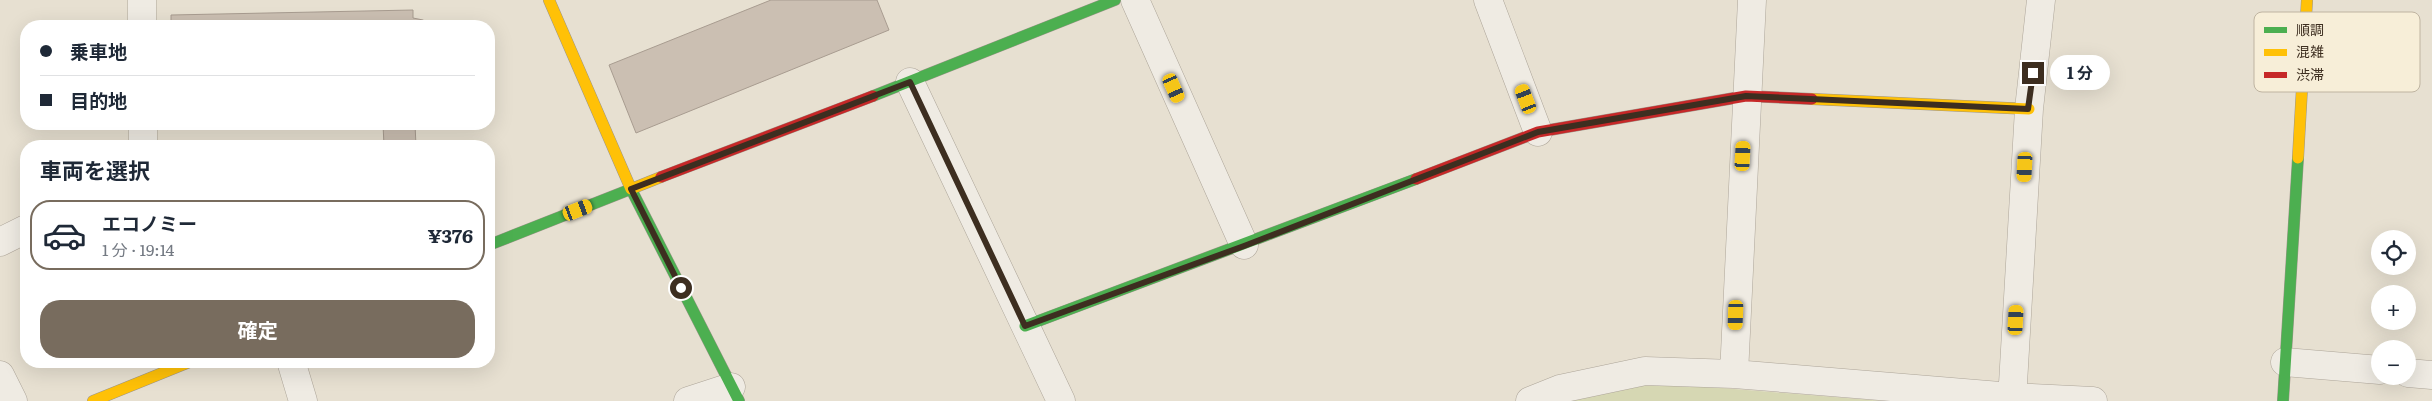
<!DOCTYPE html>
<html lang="ja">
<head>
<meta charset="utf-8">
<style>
	:root { --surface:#fff; --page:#f2f2f3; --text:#1f2937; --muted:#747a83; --line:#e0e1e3; --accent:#786c5e }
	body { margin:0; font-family:Literata,"Noto Sans JP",serif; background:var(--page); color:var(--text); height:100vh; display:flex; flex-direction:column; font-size:19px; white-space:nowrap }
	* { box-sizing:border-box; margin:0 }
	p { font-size:16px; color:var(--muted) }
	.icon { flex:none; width:28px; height:28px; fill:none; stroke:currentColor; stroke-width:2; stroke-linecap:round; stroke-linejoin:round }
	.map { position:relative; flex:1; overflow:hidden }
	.sheet { position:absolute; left:20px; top:140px; width:475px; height:228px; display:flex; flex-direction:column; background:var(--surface); border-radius:20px; box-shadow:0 5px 20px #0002 }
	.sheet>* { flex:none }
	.top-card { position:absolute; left:20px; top:20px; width:475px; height:110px; border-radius:20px; box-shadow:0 5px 20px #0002; display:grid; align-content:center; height:110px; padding:0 20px; background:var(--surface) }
	.controls { position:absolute; left:2371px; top:230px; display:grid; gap:10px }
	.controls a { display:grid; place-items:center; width:45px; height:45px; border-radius:50%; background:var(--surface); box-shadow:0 5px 20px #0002; font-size:25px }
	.end { position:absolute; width:22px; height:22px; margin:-11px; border:6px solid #3d2e20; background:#fff; box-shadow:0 0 0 2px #fff }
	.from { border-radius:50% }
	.bubble { position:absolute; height:35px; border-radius:18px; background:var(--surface); box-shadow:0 5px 20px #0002; font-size:16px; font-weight:700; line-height:35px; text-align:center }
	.car { position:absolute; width:15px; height:30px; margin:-15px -8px; border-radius:6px; box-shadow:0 0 4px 1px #0007; background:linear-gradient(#f5c518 24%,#345 0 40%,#f5c518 0 76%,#345 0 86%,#f5c518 0) }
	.top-card b { display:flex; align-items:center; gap:18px; height:48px; font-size:19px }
	.top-card b+b { border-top:1px solid var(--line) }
	.top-card i { width:12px; height:12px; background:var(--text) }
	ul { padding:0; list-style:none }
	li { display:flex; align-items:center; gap:15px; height:70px; margin:0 10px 8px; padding:0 10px; border:2px solid transparent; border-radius:20px }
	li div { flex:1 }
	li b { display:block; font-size:19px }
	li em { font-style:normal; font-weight:700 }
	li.on { border-color:var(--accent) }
	li>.icon { width:45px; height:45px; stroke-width:1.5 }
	h2 { padding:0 20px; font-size:22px; line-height:60px }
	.button { display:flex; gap:10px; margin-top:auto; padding:10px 20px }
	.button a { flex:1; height:58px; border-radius:20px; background:var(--accent); color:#fff; font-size:20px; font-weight:700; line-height:58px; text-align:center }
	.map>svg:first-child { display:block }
	.green { fill:#d6d7b3 }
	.building { fill:#cbbfb2; stroke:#a89c90 }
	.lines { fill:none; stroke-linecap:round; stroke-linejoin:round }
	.street-casing { stroke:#ada599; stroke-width:29 }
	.fast-casing { stroke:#9c958a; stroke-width:12 }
	.slow-casing { stroke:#9c958a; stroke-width:12 }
	.jam-casing { stroke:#9c958a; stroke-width:12 }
	.street { stroke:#efebe3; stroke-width:28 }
	.fast { stroke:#4caf50; stroke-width:11 }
	.slow { stroke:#ffc107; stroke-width:11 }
	.jam { stroke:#c62828; stroke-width:11 }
	.route { stroke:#3d2e20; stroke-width:6 }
	.key { fill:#f7eed8; stroke:#bfb4a1; stroke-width:1 }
	.key-label { font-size:14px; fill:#3d2e20 }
</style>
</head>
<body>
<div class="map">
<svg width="2432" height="401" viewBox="0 0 2432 401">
	<rect width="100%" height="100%" fill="#e7e0d1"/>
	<path class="green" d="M 1648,382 L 1884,401 L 1558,401 Z"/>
	<path class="building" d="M 771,0 L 877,0 L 889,30 L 636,133 L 609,65 Z
		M 413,10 L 413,18 L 423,20 L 432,26 L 171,26 L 171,15 Z
		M 383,124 L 415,124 L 416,146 L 384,146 Z"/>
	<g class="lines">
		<defs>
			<path id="street" d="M 142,0 L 142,26
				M 1135,0 L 1244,245
				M 1488,0 L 1538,132
				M 910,82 L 1061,401
				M 143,124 L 143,146
				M 0,242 L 26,229
				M 291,361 L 303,401
				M 2285,362 L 2380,370
				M 2408,373 L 2432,375
				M 1734,374 L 1752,0
				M 0,375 L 13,401
				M 688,401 L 731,387
				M 1530,401 L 1560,389 L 1645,371 L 1734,374 L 2012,397 L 2093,401
				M 2012,401 L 2029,109 L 2041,0"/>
			<path id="fast" d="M 873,96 L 1115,0
				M 489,245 L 631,189 L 739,401
				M 1025,326 L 1416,179
				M 2283,401 L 2298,158"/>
			<path id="slow" d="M 549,0 L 631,189 L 661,177
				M 1812,99 L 2029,109
				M 2298,158 L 2307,0
				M 93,401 L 192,361"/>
			<path id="jam" d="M 661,177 L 873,96
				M 1416,179 L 1538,132 L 1746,96 L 1812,99"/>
		</defs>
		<use href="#street" class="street-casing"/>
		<use href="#fast" class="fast-casing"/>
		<use href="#slow" class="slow-casing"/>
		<use href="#jam" class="jam-casing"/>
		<use href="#street" class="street"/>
		<use href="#fast" class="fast"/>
		<use href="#slow" class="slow"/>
		<use href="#jam" class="jam"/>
	</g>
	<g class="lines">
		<path class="route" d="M 681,288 L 631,189 L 910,82 L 1025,326 L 1244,246 L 1538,132 L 1746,96 L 2028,109 L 2033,73"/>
	</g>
	<rect x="2254" y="12" width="166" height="80" rx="8" class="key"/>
	<rect x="2264" y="27" width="23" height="6" fill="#4caf50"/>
	<rect x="2264" y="49" width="23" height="7" fill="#ffc107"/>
	<rect x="2264" y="72" width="23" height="6" fill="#c62828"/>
	<g class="key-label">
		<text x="2296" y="35">順調</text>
		<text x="2296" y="57">混雑</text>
		<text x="2296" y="80">渋滞</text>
	</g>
</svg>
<div class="controls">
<a><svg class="icon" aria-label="locate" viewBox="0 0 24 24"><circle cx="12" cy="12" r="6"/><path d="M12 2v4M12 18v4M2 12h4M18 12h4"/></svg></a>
<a>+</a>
<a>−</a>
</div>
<i class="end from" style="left:681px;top:288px"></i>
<i class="end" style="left:2033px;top:73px"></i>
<div class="bubble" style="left:2050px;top:55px;width:60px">1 分</div>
<i class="car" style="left:1174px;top:88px;rotate:156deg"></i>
<i class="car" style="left:1526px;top:99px;rotate:339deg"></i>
<i class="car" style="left:1743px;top:156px;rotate:3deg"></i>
<i class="car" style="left:2025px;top:167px;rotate:183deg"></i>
<i class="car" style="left:578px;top:210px;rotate:69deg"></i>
<i class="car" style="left:1736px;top:315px;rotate:182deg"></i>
<i class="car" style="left:2016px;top:320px;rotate:3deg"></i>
<div class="top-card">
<b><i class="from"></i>乗車地</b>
<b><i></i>目的地</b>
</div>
<section class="sheet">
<h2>車両を選択</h2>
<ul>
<li class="on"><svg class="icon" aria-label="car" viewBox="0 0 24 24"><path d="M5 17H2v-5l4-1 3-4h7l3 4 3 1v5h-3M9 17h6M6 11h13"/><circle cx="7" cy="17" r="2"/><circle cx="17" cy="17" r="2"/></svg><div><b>エコノミー</b><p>1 分 · 19:14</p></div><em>¥376</em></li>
</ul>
<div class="button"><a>確定</a></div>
</section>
</div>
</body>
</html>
